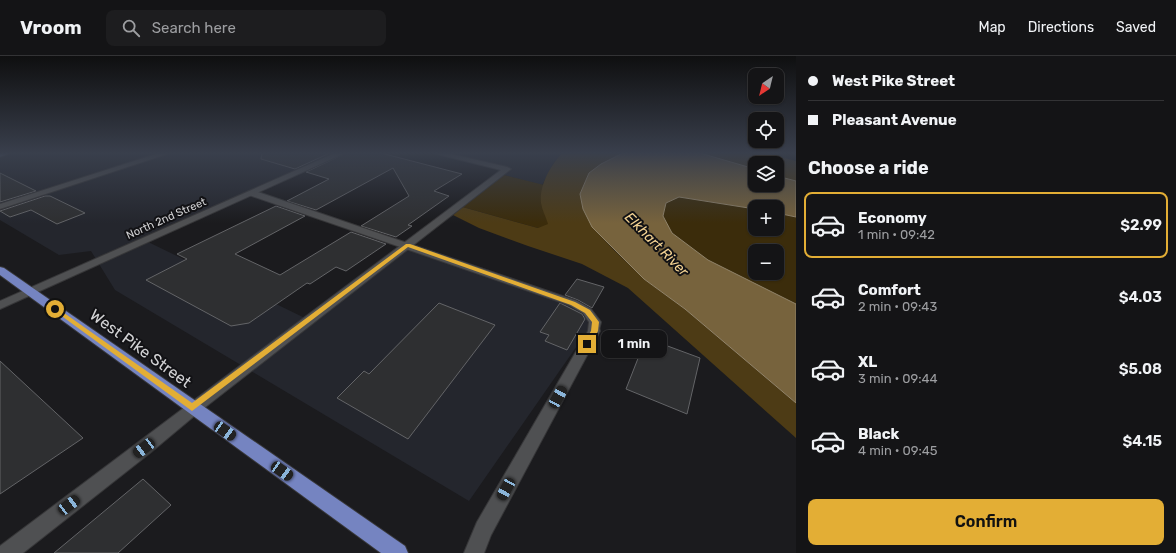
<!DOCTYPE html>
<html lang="en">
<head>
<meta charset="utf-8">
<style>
	:root { --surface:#141416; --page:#1d1d1f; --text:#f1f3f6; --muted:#9d9ea1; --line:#333335; --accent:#e3ae35 }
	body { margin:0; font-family:Rubik,sans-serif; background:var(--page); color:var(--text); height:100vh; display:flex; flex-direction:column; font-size:15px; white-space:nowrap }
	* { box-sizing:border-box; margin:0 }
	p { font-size:13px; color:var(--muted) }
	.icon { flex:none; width:22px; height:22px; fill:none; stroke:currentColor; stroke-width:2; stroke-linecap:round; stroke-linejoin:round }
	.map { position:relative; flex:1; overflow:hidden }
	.side { display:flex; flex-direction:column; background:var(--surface); width:380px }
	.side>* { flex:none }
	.hud { display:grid; align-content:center; height:88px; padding:0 12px; background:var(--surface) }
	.needle { width:26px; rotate:215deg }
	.tools { position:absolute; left:748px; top:12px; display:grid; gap:8px }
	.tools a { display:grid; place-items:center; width:36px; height:36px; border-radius:8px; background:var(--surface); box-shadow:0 1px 3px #0004,0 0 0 1px var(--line); font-size:20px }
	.end { position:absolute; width:18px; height:18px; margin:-9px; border:5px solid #e3ae35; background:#111; box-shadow:0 0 0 2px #111 }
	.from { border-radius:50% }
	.bubble { position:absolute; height:28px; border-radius:8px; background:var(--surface); box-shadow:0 1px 3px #0004,0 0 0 1px var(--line); font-size:13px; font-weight:600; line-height:28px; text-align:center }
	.car { position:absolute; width:12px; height:24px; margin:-12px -6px; border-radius:5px; box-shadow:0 0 3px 1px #0007; background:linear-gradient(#222 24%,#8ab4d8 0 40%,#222 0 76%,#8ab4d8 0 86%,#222 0) }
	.hud b { display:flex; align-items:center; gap:14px; height:38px; font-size:15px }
	.hud b+b { border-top:1px solid var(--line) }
	.hud i { width:10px; height:10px; background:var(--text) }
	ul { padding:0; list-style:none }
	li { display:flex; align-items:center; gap:12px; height:66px; margin:0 8px 6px; padding:0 4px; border:2px solid transparent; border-radius:8px }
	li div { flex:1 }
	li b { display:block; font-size:15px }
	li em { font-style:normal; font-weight:600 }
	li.active { border-color:var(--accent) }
	li>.icon { width:36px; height:36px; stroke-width:1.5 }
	h2 { padding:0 12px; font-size:18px; line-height:48px }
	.button { display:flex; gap:8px; margin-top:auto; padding:8px 12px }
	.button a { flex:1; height:46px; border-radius:8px; background:var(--accent); color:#111; font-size:16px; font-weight:600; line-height:46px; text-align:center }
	header { display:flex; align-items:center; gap:24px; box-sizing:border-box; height:56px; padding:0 20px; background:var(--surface); border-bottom:1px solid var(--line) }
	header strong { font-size:19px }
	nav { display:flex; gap:22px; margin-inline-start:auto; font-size:14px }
	.search { width:280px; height:36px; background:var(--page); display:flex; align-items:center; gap:10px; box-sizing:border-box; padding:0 14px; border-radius:8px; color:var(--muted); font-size:15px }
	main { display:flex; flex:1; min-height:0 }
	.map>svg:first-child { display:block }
	.built { fill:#24262d }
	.green { fill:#3b2c0b; fill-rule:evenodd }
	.forest { fill:#4d3b15 }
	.water { fill:#77633d; stroke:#92846a }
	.building { fill:#2e2f31; stroke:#636467 }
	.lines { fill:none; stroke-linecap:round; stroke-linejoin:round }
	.lane-casing { stroke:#373739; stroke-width:2 }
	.street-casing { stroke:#373739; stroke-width:2 }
	.primary-casing { stroke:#373739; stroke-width:2 }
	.highway-casing { stroke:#373739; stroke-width:2 }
	.lane { fill:#4f5052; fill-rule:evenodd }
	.street { fill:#4f5052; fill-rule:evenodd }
	.primary { fill:#666f95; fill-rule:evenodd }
	.highway { fill:#7584c1; fill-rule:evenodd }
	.route { fill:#e3ae35 }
	.labels { text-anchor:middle; stroke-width:4; stroke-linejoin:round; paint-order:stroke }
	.far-street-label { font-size:11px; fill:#d2d2d4; stroke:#121215 }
	.water-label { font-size:14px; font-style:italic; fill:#f4d393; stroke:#121215 }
	.near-street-label { font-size:16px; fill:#d2d2d4; stroke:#121215 }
</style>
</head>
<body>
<header>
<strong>Vroom</strong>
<div class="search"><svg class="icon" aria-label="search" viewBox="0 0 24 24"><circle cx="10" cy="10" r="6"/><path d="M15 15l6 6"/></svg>Search here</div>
<nav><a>Map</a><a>Directions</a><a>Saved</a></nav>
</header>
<main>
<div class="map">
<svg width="796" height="497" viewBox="0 0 796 497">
	<rect width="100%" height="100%" fill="#1b1b1e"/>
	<path class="built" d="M 0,97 L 339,97 L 144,184 L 313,266 L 408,192 L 568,249 L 583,257 L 590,266 L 588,274 L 469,445 L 115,234 L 91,195 L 59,199 L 0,164 Z
		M 436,97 L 562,97 L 554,106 L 542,129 L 500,118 L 506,114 Z"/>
	<path class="green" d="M 500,118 L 580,138 L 583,153 L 592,171 L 538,172 L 459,150 Z
		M 679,141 L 755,153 L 755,173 L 777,173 L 777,157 L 796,161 L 796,248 L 708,204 L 672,177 L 663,160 L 666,147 ZM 755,195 L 777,195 L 777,217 L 755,217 Z"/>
	<path class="forest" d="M 562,97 L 623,97 L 601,108 L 589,117 L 580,138 L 592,171 L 614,194 L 644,223 L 685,253 L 796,347 L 796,382 L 628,232 L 582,208 L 528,190 L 479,172 L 449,157 L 459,150 L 538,172 L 548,168 C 546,161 542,154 541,147 C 539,129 551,109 562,97 Z
		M 700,97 L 765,97 L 796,105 L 796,125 L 777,120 L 777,107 L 755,107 L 755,113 Z"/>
	<path class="water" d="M 623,97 L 700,97 L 755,113 L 755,129 L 777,129 L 777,120 L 796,125 L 796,161 L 777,157 L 777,151 L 755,151 L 755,153 L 679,141 L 666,147 L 663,160 L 672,177 L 708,204 L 796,248 L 796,347 L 685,253 L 644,223 L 592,171 L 583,153 L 580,138 L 589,117 L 601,108 Z"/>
	<path class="building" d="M 262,97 L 330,97 L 295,113 L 261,103 Z
		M 346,97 L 381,97 L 462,118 L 434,135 L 449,140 L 408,169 L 412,170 L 396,181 L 361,170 L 409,140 L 393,112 L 316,154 L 287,145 L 329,123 L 306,116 Z
		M 0,117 L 36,135 L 0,146 Z
		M 45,140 L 50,140 L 85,157 L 57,168 L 31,154 L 10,161 L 0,155 Z
		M 276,150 L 305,160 L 235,198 L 280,219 L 351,176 L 386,188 L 346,215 L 336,211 L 310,228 L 307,227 L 249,267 L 231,270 L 146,224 L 187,203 L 177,198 Z
		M 577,223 L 604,231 L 592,252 L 578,244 L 565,239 Z
		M 439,247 L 495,269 L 408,383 L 337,342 L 364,315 L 369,318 Z
		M 560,247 L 582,258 L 585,263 L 567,294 L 545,285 L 549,279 L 540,276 Z
		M 646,282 L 700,302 L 687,358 L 626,333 Z
		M 0,305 L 83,382 L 0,438 Z
		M 143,423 L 171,449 L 118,497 L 54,497 Z"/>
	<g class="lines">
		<defs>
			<path id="lane" d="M 159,97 L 170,97 L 0,153 L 0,148 Z
				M 249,135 L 255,135 L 577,245 L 591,253 L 601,266 L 598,278 L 590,278 L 588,275 L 589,266 L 583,257 L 569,249 L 249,139 Z"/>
			<path id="street" d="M 335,97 L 345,97 L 0,253 L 0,245 Z
				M 433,97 L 447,97 L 507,111 L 511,113 L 199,356 L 150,397 L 23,497 L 0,497 L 0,490 L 501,114 Z
				M 594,271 L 599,272 L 600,275 L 491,479 L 484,497 L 464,497 L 477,466 L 588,275 L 589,272 Z"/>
			<path id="primary" d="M 0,97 L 11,97 L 0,101 Z"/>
			<path id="highway" d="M 0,211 L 4,212 L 405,490 L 408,497 L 381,497 L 0,219 Z"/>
		</defs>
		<use href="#lane" class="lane-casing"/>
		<use href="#street" class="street-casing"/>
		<use href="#primary" class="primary-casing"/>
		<use href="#highway" class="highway-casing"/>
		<use href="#lane" class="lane"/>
		<use href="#street" class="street"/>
		<use href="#primary" class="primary"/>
		<use href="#highway" class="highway"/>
	</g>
	<linearGradient id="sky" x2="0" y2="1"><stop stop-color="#0f0f10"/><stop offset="0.58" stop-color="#393f4c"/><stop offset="1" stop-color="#393f4c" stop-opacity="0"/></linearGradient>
	<rect width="796" height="167" fill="url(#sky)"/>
	<path class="route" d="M 406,188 L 410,188 L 575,246 L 590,254 L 599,266 L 598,275 L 590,290 L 584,290 L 583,288 L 591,275 L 592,266 L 585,257 L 571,249 L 408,191 L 192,355 L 52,253 L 57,252 L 192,347 Z"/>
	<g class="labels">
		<g class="far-street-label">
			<text transform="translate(166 162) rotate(-24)" y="4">North 2nd Street</text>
		</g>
		<g class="water-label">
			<text transform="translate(657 188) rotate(45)" y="5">Elkhart River</text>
		</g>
		<g class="near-street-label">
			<text transform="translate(141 292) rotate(36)" y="6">West Pike Street</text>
		</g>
	</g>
</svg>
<div class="tools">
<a><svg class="needle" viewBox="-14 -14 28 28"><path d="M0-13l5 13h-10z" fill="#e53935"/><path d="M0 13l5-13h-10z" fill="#9d9ea1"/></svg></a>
<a><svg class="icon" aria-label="locate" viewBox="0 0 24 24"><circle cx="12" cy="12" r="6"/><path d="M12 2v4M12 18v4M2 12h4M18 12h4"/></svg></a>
<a><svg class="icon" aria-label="layers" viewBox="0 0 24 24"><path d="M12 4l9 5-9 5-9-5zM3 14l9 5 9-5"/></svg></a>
<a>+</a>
<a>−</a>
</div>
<i class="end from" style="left:55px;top:253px"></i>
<i class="end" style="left:587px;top:288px"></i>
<div class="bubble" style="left:601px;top:274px;width:66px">1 min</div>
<i class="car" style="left:558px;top:341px;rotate:29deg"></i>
<i class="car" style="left:225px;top:375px;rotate:125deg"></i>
<i class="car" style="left:144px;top:392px;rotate:233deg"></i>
<i class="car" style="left:282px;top:415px;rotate:125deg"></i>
<i class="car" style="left:506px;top:433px;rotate:209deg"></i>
<i class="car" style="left:69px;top:449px;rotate:53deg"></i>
</div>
<section class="side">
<div class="hud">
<b><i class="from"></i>West Pike Street</b>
<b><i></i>Pleasant Avenue</b>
</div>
<h2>Choose a ride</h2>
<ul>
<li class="active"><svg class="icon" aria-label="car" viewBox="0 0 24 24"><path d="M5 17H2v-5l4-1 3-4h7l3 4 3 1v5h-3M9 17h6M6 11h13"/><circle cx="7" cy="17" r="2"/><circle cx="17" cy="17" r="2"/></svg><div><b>Economy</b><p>1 min · 09:42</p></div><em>$2.99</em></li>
<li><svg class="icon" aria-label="car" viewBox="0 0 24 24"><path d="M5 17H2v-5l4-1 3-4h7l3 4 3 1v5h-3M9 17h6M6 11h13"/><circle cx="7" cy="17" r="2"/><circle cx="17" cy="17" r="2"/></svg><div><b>Comfort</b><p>2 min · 09:43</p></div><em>$4.03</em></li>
<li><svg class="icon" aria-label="car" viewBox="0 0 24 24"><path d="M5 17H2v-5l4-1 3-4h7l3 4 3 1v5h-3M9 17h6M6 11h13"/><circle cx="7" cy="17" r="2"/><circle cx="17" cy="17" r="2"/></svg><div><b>XL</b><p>3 min · 09:44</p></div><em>$5.08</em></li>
<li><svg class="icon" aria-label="car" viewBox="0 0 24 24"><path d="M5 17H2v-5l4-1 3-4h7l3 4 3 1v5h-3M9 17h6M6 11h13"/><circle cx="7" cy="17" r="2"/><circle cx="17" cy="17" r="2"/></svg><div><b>Black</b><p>4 min · 09:45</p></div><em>$4.15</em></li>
</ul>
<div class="button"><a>Confirm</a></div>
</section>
</main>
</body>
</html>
